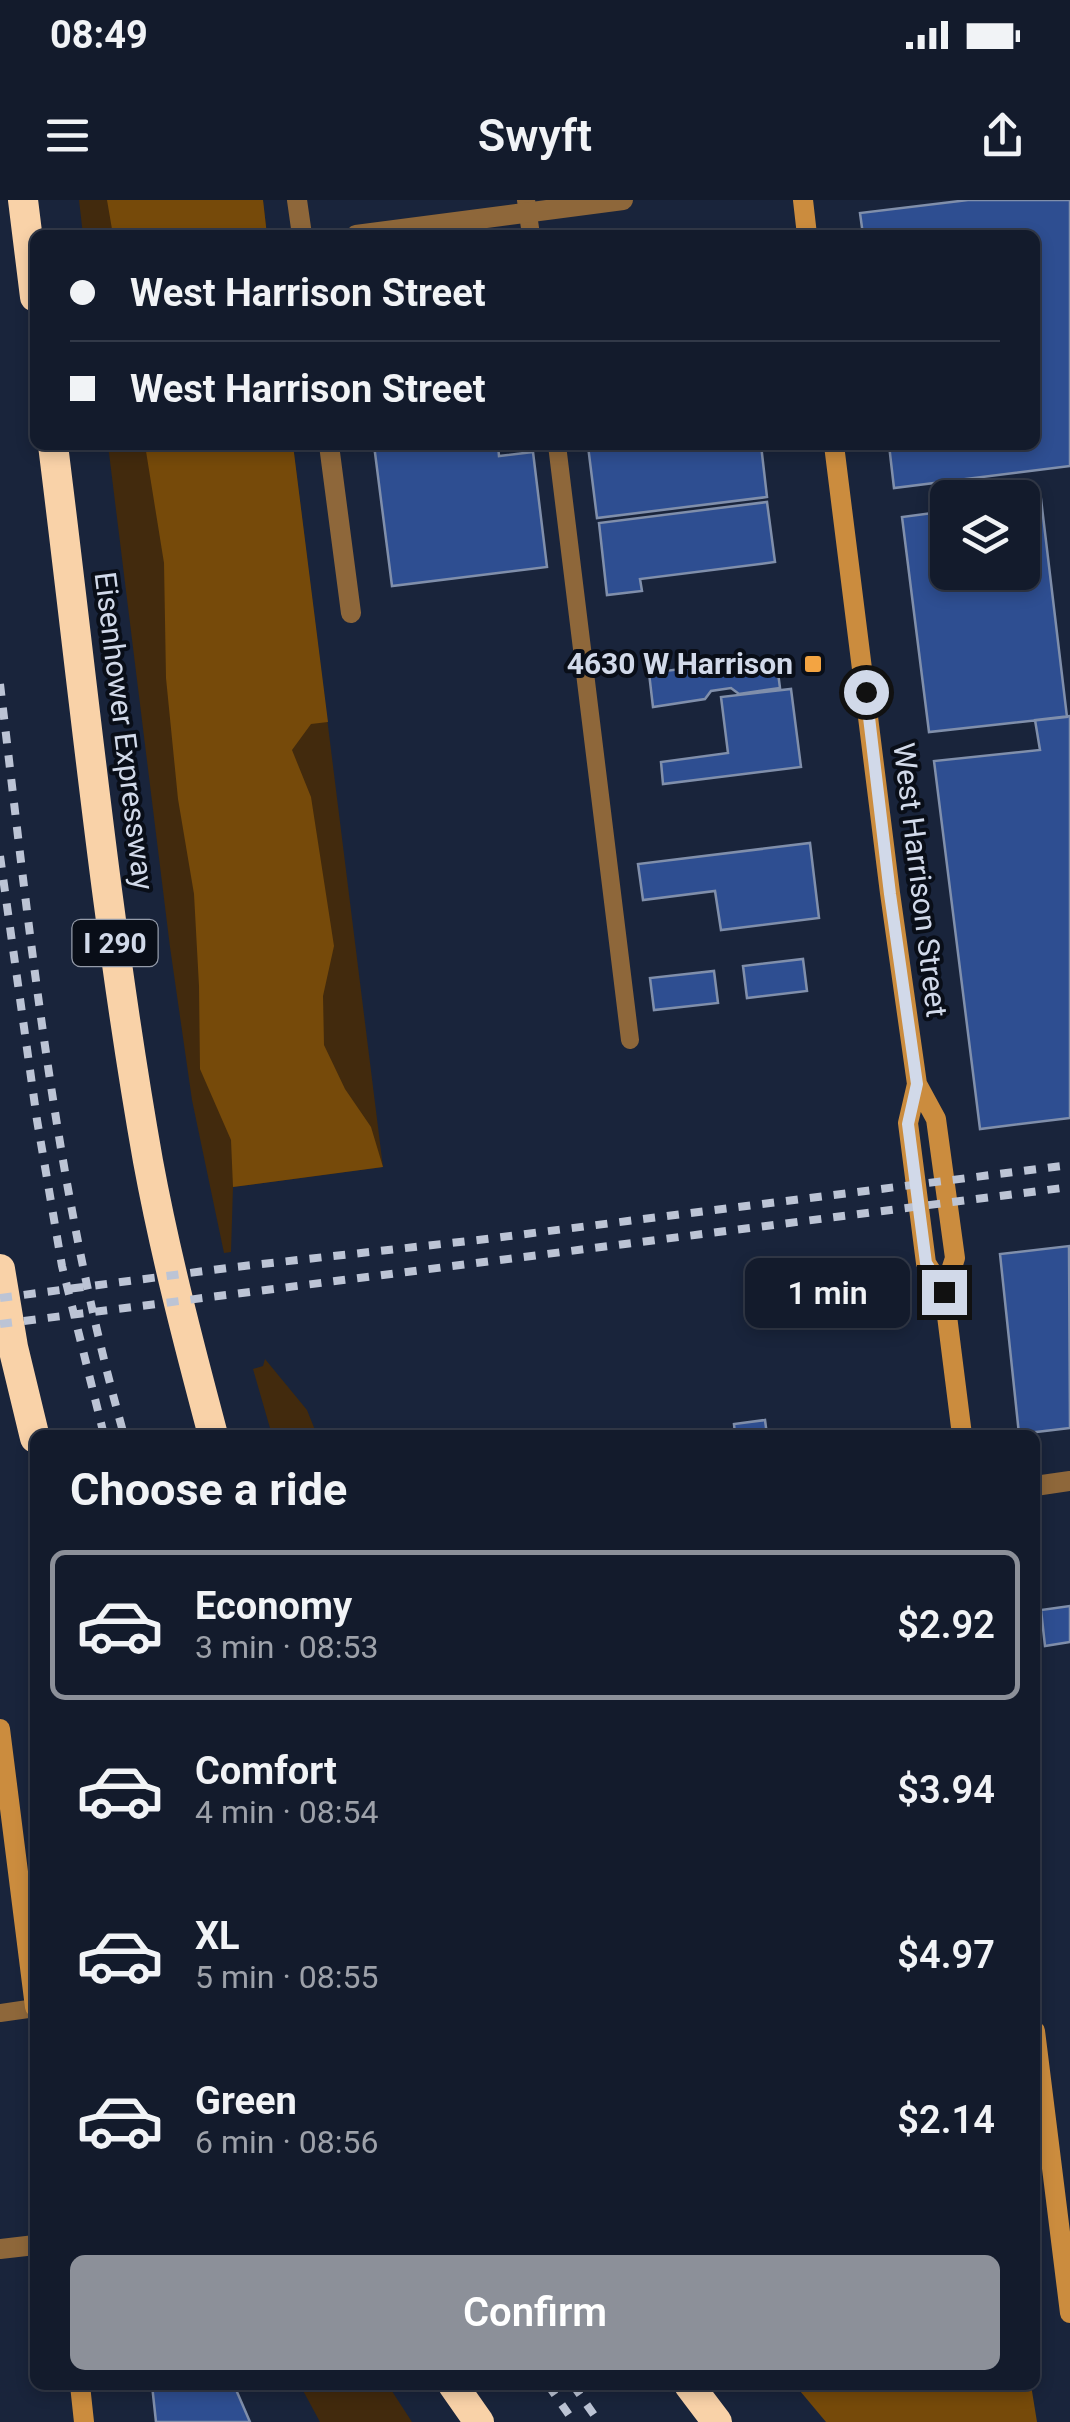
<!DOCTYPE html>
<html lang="en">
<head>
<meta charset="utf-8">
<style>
	:root { --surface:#131b2c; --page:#202838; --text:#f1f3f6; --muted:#9da1a9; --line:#323948; --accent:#8c9099 }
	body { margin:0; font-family:Roboto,sans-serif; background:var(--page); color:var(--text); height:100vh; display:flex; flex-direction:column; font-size:38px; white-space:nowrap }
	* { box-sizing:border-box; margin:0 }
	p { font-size:32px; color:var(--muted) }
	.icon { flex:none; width:55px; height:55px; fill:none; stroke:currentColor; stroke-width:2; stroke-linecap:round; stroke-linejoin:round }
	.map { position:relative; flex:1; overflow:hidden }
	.panel { position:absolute; left:30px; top:1230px; width:1010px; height:960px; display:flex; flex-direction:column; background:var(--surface); border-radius:15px; box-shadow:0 5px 15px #0003,0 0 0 2px var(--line) }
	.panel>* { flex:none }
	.top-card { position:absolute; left:30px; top:30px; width:1010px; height:220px; border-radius:15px; box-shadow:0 5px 15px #0003,0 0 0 2px var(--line); display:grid; align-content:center; height:220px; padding:0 40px; background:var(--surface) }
	.tools { position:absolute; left:930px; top:280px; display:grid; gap:20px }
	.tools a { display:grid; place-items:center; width:110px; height:110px; border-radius:15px; background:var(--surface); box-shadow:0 5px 15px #0003,0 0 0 2px var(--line); font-size:50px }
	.end { position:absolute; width:45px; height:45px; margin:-22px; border:12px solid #d1d9e9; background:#111; box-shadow:0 0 0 5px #111 }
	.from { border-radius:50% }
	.bubble { position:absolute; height:70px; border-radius:15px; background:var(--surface); box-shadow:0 5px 15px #0003,0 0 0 2px var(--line); font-size:32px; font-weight:600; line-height:70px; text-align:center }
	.top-card b { display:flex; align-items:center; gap:35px; height:95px; font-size:38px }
	.top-card b+b { border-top:2px solid var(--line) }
	.top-card i { width:25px; height:25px; background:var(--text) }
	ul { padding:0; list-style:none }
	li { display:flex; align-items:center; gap:30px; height:150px; margin:0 20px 15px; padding:0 20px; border:5px solid transparent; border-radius:15px }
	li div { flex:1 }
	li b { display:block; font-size:38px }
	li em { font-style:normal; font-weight:600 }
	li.on { border-color:var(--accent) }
	li>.icon { width:90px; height:90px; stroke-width:1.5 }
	h2 { padding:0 40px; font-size:45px; line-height:120px }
	.action { display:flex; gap:20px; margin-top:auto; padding:20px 40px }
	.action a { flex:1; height:115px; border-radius:15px; background:var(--accent); color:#fff; font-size:40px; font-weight:600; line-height:115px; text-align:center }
	.status { display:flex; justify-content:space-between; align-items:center; height:70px; padding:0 50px; background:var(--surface); direction:ltr }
	.status svg { height:28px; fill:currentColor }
	header { display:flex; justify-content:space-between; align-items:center; height:130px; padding:0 40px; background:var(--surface); font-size:45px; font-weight:600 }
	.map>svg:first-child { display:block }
	.green { fill:#422a0d }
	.forest { fill:#764a0a }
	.building { fill:#2e4e91; stroke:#808fab; stroke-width:2.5 }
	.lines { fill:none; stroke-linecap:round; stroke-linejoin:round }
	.lane { stroke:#8e673a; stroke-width:18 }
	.street { stroke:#8e673a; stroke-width:20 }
	.secondary { stroke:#cb8c3e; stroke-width:20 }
	.highway { stroke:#f9d2a8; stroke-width:30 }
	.rail { stroke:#bcc4d5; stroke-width:8; stroke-dasharray:12 12; stroke-linecap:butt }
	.route { stroke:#d1d9e9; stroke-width:12 }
	.poi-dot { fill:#f3a442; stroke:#090e18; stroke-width:4 }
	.labels { text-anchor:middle; stroke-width:8; stroke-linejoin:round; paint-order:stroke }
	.shield { fill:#090e18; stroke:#959caa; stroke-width:2.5 }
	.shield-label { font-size:28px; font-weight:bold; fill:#d1d9e9 }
	.poi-label { font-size:30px; font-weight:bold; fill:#d1d9e9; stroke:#090e18; text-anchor:end }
	.street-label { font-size:30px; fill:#d1d9e9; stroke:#090e18 }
</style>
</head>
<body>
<div class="status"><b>08:49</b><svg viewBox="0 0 49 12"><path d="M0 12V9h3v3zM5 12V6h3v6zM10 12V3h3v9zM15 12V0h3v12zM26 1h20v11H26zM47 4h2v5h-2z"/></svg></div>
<header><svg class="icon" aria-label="menu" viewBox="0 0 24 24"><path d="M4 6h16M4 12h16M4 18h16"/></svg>Swyft<svg class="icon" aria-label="share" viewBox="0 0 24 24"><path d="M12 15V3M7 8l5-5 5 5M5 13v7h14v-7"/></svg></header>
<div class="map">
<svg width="1070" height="2222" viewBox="0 0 1070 2222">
	<rect width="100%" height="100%" fill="#19243b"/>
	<path class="green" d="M 79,0 L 263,0 L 267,35 L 83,35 Z
		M 108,245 L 293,245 L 383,967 L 233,987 L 231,1052 L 224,1053 L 192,900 L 170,747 Z
		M 265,1159 L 307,1210 L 317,1235 L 272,1235 L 253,1169 L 263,1166 Z
		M 300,2185 L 388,2185 L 412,2222 L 320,2222 Z"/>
	<path class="forest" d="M 107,0 L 263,0 L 267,35 L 113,35 Z
		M 145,245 L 293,245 L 328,522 L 311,524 L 292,550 L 311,597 L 334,746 L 323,796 L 324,845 L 345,889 L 371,927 L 383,967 L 233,987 L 231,940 L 200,869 L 199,786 L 194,694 L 178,599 L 166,478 L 164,363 Z
		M 795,2185 L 1031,2185 L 1037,2222 L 826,2222 Z"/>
	<path class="building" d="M 968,0 L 1070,0 L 1070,266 L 894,288 L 889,245 L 1035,245 L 1035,35 L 863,35 L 860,13 Z
		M 374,245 L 498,245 L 499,256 L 533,252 L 547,367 L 392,386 Z
		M 597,245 L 761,245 L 767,297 L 597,318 L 588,246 Z
		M 1041,299 L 1067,517 L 929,532 L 902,317 L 948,311 L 948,372 L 1022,372 L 1022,302 Z
		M 767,302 L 775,362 L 640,379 L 642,391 L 607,395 L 599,323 Z
		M 776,457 L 780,488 L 739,494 L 731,488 L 711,491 L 705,499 L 653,507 L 649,473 Z
		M 791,489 L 801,567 L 663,584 L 661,562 L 728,553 L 721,497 Z
		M 1070,516 L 1070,918 L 980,929 L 934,561 L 1040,550 L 1035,520 Z
		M 810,643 L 819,718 L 721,730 L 715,691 L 643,700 L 638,664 Z
		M 803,759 L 807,791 L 747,798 L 743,766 Z
		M 714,771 L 718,803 L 654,810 L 650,778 Z
		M 1069,1046 L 1070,1228 L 1019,1234 L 1000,1054 Z
		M 765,1220 L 767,1235 L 735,1235 L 734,1224 Z
		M 1070,1406 L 1070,1442 L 1045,1446 L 1041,1410 Z
		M 152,2185 L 234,2185 L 250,2222 L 156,2222 Z"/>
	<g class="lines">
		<path class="lane" d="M 526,0 L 531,35
			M 557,245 L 630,840
			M 0,1813 L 35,1808"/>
		<path class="street" d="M 297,0 L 302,35
			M 356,35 L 623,0
			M 329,245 L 351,413
			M 1035,1286 L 1070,1281
			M 0,2049 L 35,2045"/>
		<path class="secondary" d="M 803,0 L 807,35
			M 834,245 L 890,693 L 917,884 L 936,919 L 955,1058 L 944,1092
			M 917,884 L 908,923 L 926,1063 L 944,1092 L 962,1235
			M 0,1529 L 35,1807
			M 1035,1831 L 1070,2113
			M 80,2185 L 84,2222"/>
		<path class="highway" d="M 23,0 L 35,97
			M 53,245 C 83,484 106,724 148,961 C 165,1053 189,1145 213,1235
			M 0,1069 L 13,1147 L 35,1238
			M 453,2185 L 479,2222
			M 689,2185 L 717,2222"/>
		<path class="rail" d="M 0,484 C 30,734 55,992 124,1235
			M 0,656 L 37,920 L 62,1066 L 104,1235
			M 0,1098 L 235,1067 L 478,1040 L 1070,965
			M 0,1124 L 1070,987
			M 548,2185 L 574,2222
			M 573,2185 L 599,2222"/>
	</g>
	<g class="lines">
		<path class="route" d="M 866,492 L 890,694 L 917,884 L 908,924 L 926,1063 L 944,1092"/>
	</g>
	<rect class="poi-dot" x="803" y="454" width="20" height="20" rx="5"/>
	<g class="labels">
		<rect class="shield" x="72.5" y="720" width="85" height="46" rx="8"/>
		<g class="shield-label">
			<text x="115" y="753">I 290</text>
		</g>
		<g class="poi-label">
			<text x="793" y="474">4630 W Harrison</text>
		</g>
		<g class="street-label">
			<text transform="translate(124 531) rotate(83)" y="10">Eisenhower Expressway</text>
			<text transform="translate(920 680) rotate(83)" y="10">West Harrison Street</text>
		</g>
	</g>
</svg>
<div class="tools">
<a><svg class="icon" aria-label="layers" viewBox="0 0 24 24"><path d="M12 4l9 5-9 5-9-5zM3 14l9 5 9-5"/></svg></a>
</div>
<i class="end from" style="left:866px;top:492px"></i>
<i class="end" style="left:944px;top:1092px"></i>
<div class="bubble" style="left:745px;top:1058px;width:165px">1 min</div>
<div class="top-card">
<b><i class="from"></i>West Harrison Street</b>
<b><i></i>West Harrison Street</b>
</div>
<section class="panel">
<h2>Choose a ride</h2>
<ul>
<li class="on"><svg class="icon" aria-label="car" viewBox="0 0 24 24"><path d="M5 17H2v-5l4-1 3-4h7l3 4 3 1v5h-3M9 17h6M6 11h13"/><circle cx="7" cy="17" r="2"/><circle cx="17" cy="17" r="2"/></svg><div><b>Economy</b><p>3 min · 08:53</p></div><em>$2.92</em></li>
<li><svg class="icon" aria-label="car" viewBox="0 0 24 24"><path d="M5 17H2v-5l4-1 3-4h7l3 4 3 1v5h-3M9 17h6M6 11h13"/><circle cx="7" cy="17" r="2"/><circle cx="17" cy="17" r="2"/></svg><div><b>Comfort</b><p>4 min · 08:54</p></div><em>$3.94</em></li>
<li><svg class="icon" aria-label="car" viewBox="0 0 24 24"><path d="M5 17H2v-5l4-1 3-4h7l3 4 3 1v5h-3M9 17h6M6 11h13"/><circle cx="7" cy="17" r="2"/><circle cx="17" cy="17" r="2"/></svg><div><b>XL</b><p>5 min · 08:55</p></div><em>$4.97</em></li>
<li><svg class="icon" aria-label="car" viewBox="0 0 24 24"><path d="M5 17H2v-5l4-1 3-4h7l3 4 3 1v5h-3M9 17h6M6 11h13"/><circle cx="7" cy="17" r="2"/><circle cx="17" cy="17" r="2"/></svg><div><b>Green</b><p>6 min · 08:56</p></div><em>$2.14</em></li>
</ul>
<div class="action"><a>Confirm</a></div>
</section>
</div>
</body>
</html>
